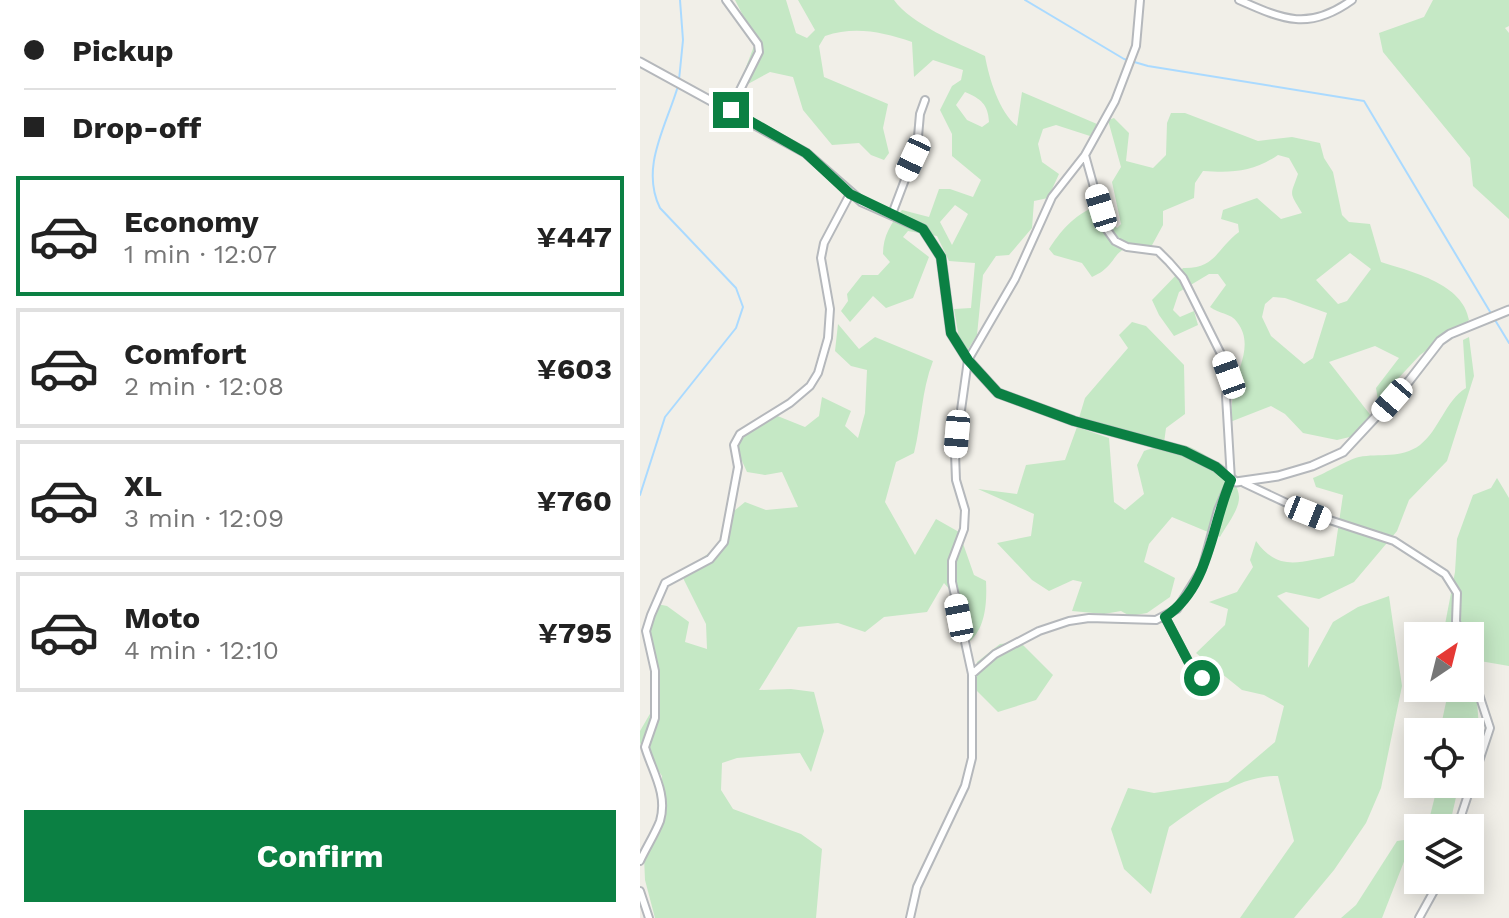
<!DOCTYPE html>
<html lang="en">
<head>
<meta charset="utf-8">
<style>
	:root { --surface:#fff; --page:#f6f6f6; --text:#222; --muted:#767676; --line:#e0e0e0; --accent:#0b8043 }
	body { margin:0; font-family:"Work Sans",sans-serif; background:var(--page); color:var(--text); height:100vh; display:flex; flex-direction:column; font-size:30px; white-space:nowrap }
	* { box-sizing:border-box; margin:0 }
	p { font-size:26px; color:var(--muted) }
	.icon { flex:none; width:44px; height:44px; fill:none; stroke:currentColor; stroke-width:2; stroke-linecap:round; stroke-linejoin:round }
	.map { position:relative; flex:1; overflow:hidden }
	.drawer { display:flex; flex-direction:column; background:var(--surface); width:640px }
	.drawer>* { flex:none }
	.banner { display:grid; align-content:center; height:176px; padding:0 24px; background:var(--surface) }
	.needle { width:52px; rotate:35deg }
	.fabs { position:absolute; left:764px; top:622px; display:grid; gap:16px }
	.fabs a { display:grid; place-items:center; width:80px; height:80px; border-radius:0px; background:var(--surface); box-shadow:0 4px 20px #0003; font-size:40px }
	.end { position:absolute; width:36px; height:36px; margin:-18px; border:10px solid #0b8043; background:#fff; box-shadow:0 0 0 4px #fff }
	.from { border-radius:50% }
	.car { position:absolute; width:24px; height:48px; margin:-24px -12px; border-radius:10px; box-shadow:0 0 6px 2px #0007; background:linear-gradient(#fff 24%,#345 0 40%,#fff 0 76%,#345 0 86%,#fff 0) }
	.banner b { display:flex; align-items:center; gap:28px; height:76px; font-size:30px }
	.banner b+b { border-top:2px solid var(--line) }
	.banner i { width:20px; height:20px; background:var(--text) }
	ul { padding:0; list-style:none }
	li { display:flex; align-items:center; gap:24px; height:120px; margin:0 16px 12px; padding:0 8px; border:4px solid var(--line); border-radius:0px }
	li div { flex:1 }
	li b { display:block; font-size:30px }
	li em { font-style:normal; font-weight:700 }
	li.active { border-color:var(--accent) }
	li>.icon { width:72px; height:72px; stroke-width:1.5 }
	.cta { display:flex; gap:16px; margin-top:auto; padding:16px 24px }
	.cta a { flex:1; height:92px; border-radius:0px; background:var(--accent); color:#fff; font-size:32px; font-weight:700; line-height:92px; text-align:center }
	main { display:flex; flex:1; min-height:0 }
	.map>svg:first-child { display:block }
	.green { fill:#c5e8c5; fill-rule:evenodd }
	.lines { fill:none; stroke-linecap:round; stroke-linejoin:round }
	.stream { stroke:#aadaff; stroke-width:2 }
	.minor-casing { stroke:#b5b8bc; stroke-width:10 }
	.tertiary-casing { stroke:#b5b8bc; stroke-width:11 }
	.minor { stroke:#fff; stroke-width:6 }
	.tertiary { stroke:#fff; stroke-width:7 }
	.route { stroke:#0b8043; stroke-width:10 }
</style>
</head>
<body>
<main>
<section class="drawer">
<div class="banner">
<b><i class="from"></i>Pickup</b>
<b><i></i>Drop-off</b>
</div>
<ul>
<li class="active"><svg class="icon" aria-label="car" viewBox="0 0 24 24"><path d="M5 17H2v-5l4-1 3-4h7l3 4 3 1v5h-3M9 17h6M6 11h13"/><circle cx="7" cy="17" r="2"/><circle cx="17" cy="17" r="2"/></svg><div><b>Economy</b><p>1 min · 12:07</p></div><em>¥447</em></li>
<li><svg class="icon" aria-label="car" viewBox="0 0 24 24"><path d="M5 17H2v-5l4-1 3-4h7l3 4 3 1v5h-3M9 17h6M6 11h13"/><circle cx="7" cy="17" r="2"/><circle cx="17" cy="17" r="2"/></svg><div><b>Comfort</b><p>2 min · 12:08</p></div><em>¥603</em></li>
<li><svg class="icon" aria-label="car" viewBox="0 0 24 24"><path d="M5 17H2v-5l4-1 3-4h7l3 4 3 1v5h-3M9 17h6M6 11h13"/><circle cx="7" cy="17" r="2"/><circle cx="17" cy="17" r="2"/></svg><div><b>XL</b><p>3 min · 12:09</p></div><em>¥760</em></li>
<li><svg class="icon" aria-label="car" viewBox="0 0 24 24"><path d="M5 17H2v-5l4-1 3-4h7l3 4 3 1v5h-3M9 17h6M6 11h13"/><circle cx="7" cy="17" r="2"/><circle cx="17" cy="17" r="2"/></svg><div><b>Moto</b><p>4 min · 12:10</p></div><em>¥795</em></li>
</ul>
<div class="cta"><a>Confirm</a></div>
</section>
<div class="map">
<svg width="869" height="918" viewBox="0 0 869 918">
	<rect width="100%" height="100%" fill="#f1efe8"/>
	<path class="green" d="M 95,0 L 146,0 L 156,33 L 167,38 L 175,30 L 158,0 L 254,0 C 271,24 318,43 345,56 C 349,78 359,112 377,126 L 382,92 L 457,124 L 450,136 L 416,125 L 403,129 L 398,144 L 402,162 L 419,174 L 408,198 L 394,201 L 392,228 L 369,255 L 356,256 L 343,275 L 337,335 L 327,351 L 320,344 L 314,309 L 331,308 L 335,263 L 309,261 L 297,236 L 268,231 L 263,237 L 289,257 L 273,298 L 246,308 L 233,296 L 210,322 L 201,311 L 208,301 L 207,294 L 222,275 L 238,275 L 250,262 L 243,254 C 243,236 251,223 262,210 L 289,217 L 299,189 L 310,189 L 333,197 L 341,180 L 312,156 L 312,134 L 300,110 L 312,86 L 321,80 L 323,70 L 293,60 L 274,77 L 272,42 C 242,32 215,26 185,36 L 179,46 L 184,77 L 248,104 L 243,128 L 249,153 L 244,160 L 231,155 L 219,143 L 192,145 L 163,110 L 153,77 L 130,72 L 108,84 L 99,85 L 116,41 ZM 325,92 C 341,99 348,104 349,122 L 342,127 L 327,120 L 316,105 ZM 315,205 L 328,214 L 312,245 L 300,222 Z
		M 793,0 L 869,0 L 869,26 L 865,28 L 869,33 L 869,219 L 833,186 L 830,158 L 743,52 L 739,33 L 784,17 Z
		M 531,113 L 545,113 L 618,141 L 652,137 L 680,143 L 684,158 L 693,172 L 702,215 L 709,222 L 730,224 L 741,262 C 773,272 823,284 829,320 L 780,355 L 738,400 L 736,388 L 759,358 L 735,346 L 689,362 L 732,417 L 714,436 L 697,440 L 663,433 L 645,414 L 631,406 L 590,422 C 591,411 592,400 594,389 C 598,367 614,344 597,322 C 591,313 579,314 570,307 L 586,285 L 578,274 L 569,274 L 539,292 L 533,310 L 540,317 L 554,311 L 558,325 L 534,336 L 519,315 L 512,300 L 543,268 C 576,269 576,249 599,232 L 598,224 L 581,219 L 583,210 L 617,198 L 641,219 L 662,213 C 649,191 650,197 658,174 L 649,158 L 638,155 C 613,172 593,173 563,171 L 555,183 L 554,198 L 523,211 L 523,225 L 511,247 C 466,243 484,263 452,277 L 442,263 L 414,255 L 409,249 C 419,233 435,214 453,208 L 477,228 L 481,224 L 472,182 L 481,167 L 468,120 L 474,118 L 489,133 L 486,161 L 513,168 L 526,155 L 527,123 ZM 710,253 L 731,269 L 707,301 L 698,304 L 676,280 ZM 633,297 L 645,298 L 687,313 L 673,358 L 664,364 L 631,336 L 622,317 L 625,304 Z
		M 492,322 L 506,326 L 544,365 L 545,414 L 526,428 L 524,443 L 439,418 L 445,398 L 488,348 L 479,335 Z
		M 198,324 L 219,349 L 235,337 L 293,361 C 281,392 282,421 274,453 L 256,462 L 245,502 L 275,555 L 296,519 L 319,532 L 334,575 L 346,581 C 347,601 346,627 330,641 L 321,603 L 304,583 L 287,612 L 244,617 L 225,632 L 198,623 L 158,627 L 119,690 L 151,689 L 174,692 L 184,731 L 171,772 L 160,753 L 97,758 L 82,763 L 81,790 L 93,809 L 161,834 L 182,849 L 176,918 L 15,918 L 5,880 L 4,857 L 23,819 L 22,776 L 0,743 L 0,731 L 18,700 L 9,634 L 12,603 L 27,606 L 49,622 L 45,642 L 67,649 L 66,624 L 41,574 L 89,538 L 94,511 L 105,502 L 126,510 L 158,507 L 142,472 L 125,475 L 107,472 L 93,441 L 103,427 L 135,415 L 165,427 L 179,416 L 182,397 L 211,411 L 205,426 L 218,438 L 225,413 L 227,370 L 211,366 L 195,351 Z
		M 829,337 L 834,376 L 807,461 L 769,500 L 757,531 L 714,582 L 679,599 L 646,592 L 637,596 L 669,628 L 668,668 L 693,622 L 718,607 L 749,596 L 762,686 L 741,788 L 726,823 L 694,870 L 654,918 L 600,918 L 654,841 L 638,776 C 599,775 560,805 529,827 L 511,894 L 484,869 L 471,829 L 488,788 L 514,793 L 588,782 L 635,742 L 644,706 L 624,695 L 602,690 L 556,653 L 585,625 L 588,609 L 569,602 L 597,592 L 613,567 L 610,560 L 616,541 C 639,573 661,561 694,556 L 703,495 L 676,487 L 673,478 C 686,473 709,459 719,457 C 739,453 761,459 780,445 C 800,429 805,401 826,388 L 823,340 Z
		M 437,427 L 469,438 L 474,502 L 485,510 L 504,494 L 497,465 L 504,451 C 516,447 535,442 547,446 C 565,452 600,477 599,498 C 599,510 586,526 580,537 L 532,517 L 509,544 L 504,562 L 535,578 L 530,597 L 507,613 L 490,616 L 481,611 L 464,614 L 432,611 L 442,582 L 433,580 L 409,591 L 392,580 L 357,543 L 391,536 L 394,514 L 338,489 L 377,494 L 386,465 L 425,460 Z
		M 857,478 L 869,498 L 869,666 L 834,660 L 839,728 L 830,754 L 830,732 L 815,732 L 802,721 L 809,688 L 830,688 L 830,636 L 803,635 L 815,572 L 817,539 L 833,495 L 851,488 Z
		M 380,642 L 413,675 L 396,700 L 358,712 L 335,689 L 337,662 L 360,644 Z
		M 798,784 L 819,784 L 809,828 L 787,828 Z
		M 778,838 L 778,858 L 765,859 L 742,918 L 701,918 L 716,905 L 757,841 Z"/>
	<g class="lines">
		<path class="stream" d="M 385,0 L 484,59 L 508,66 L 724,101 L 852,315
			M 39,80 L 43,40 L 40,0
			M 855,320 L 869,343
			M 0,495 L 25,417 L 96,328 L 103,307 L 96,288 L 20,208 C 0,167 26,127 38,86"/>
		<defs>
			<path id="minor" d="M 86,0 L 118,44 L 119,52 L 100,90 L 98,114
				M 599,0 C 644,20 669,31 712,0
				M 252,214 L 277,148 L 280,114 L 285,100
				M 604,483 L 668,513 L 754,541 L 805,574 L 817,593 L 816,621 L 820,636
				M 525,617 L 548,661 L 566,682
				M 332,674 L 355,654 L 399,631 L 429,621 L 449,618 L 516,620 L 537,609 L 562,569 L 578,510 L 591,480 L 586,396 L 589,375 L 581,354 L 543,278 L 529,262 L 518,251 L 487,247 L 475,241 L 465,227 L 445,155
				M 817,828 L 850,728 L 830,667
				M 0,861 C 6,848 15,834 20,821 C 28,794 12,771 5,747 L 15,718 L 15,671 L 6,631 L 11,615 L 25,583 L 70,559 L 84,542 L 98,467 L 94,445 L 100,434 L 150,403 L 170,386 L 178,373 L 188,338 L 190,309 L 181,258 L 184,243 L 210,194
				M 0,891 L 9,918
				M 270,918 L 277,887 L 325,786 L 332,758 L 332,674 L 312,582 L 312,561 L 324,529 L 325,510 L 316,480 L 315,453 L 328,360 L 375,279 L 412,197 L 445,155 L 475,101 L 496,46 L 500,0
				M 779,918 L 800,880"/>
			<path id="tertiary" d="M 0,62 L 166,153 L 222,202 L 283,229 L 301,257 L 311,333 L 328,360 L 358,393 L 434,421 L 544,451 L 576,467 L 596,482 L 638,476 L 672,466 L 703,452 L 769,381 L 800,341 L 810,334 L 869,310"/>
		</defs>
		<use href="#minor" class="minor-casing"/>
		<use href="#tertiary" class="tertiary-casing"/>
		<use href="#minor" class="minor"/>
		<use href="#tertiary" class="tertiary"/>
	</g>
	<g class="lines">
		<path class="route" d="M 91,110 L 166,153 L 210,194 L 283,229 L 301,257 L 311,333 L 328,360 L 358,393 L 434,421 L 544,451 L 576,467 L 591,480 C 571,526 570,587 525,617 L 548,661 L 562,678"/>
	</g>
</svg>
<div class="fabs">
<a><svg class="needle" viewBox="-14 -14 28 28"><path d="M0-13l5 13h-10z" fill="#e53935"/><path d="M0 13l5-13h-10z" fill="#767676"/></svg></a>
<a><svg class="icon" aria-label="locate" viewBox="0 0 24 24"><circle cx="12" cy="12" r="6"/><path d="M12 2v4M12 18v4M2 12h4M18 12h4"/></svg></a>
<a><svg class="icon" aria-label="layers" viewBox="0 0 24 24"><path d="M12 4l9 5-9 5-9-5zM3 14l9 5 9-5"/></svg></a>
</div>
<i class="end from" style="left:562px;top:678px"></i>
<i class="end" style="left:91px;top:110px"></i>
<i class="car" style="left:273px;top:158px;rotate:205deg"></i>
<i class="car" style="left:461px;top:208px;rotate:343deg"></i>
<i class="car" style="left:589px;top:375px;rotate:340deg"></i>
<i class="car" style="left:752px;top:400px;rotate:221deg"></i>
<i class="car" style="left:317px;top:434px;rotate:185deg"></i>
<i class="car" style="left:668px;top:513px;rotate:112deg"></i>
<i class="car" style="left:319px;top:618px;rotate:349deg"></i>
</div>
</main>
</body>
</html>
